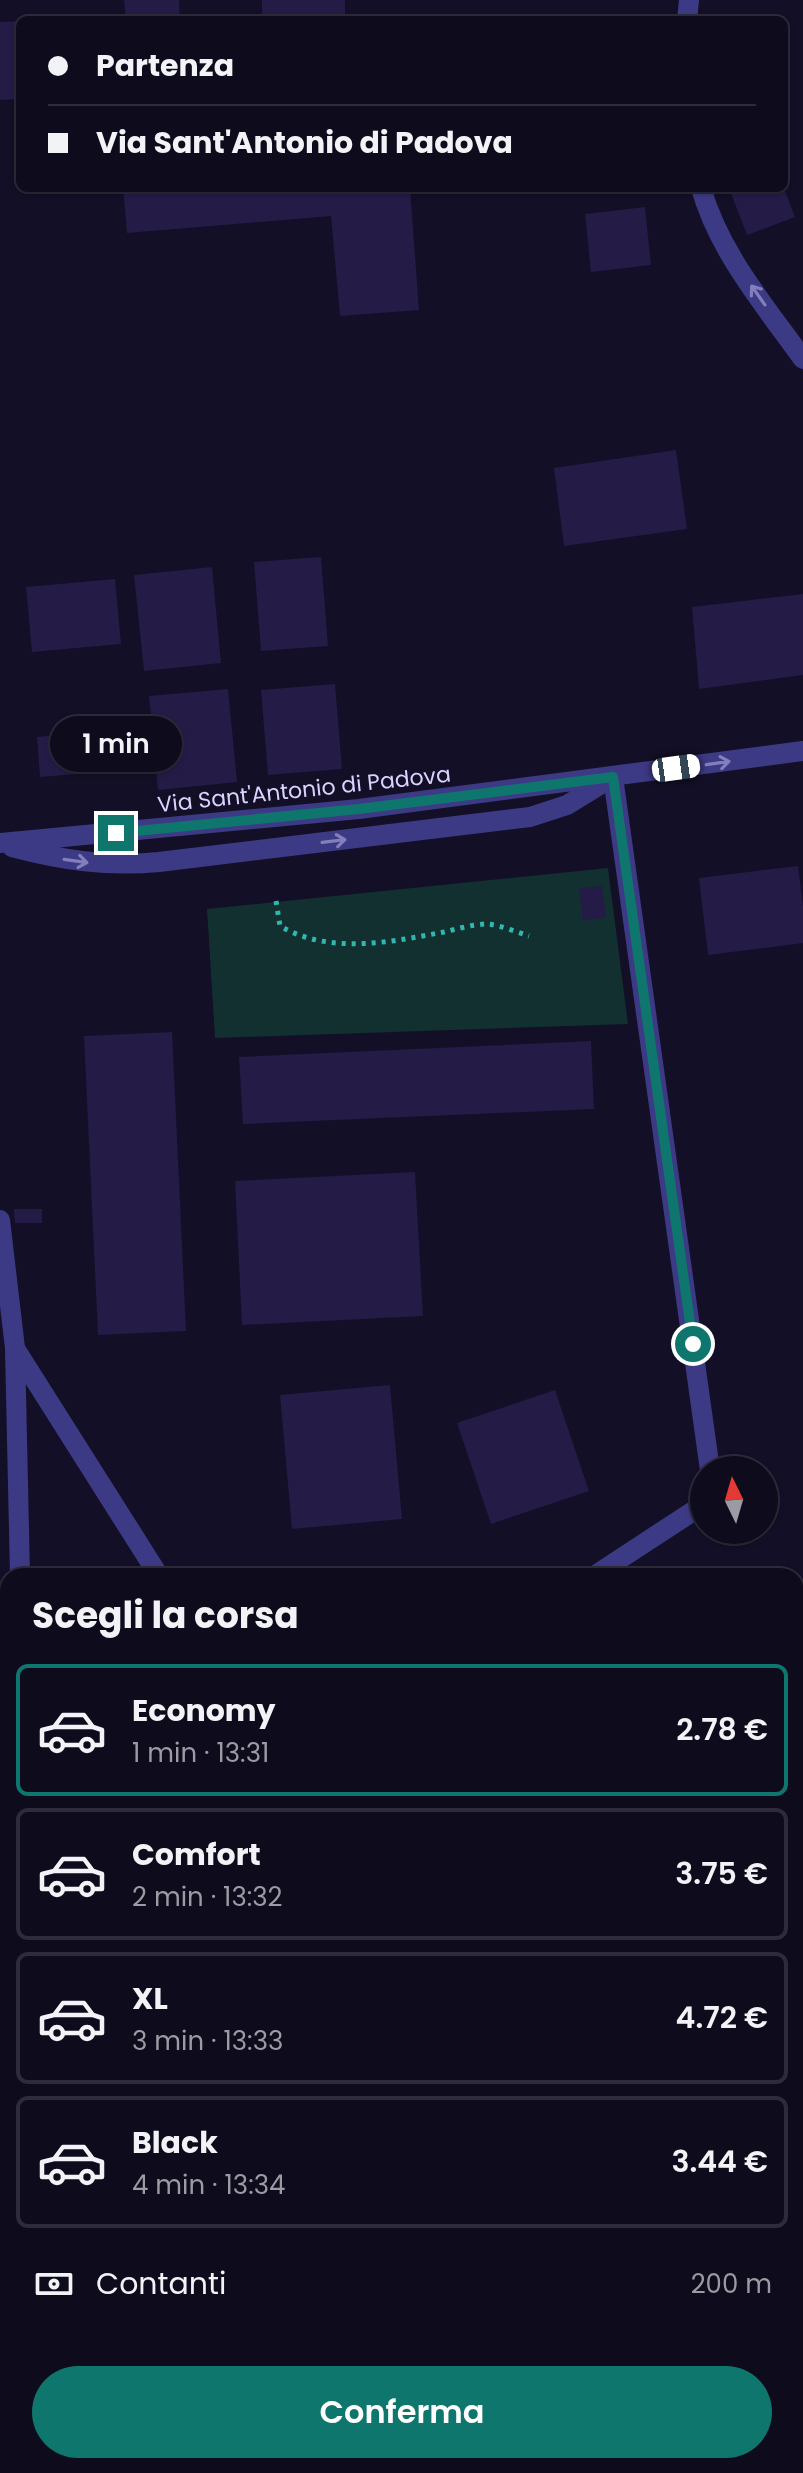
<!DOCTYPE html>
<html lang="it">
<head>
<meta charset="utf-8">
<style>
	:root { --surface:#0e0b1c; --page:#171425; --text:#f1f3f6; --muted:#9b9ba3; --line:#2e2b3b; --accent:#0f766e }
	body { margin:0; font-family:Poppins,sans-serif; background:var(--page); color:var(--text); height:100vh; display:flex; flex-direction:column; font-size:30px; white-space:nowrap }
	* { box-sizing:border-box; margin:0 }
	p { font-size:26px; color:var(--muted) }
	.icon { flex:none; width:44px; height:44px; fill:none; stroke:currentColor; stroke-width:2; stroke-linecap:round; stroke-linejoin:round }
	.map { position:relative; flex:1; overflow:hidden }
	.details { position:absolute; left:0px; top:1568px; width:804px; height:906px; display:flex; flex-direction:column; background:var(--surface); border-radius:24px 24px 0 0; box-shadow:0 2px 6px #0004,0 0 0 2px var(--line) }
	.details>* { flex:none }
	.banner { position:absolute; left:16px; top:16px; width:772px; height:176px; border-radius:12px; box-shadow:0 2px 6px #0004,0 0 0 2px var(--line); display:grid; align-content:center; height:176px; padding:0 32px; background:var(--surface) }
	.needle { width:52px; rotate:355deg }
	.tools { position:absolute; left:690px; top:1456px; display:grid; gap:16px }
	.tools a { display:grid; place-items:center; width:88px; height:88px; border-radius:50%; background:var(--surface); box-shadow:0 2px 6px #0004,0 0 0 2px var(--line); font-size:40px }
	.end { position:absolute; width:36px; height:36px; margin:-18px; border:10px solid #0f766e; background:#fff; box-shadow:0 0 0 4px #fff }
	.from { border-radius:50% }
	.bubble { position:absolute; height:56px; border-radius:28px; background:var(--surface); box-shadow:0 2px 6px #0004,0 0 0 2px var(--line); font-size:26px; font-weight:600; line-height:56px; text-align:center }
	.car { position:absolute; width:24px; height:48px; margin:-24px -12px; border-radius:10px; box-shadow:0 0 6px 2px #0007; background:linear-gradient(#fff 24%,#345 0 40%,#fff 0 76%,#345 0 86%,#fff 0) }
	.banner b { display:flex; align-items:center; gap:28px; height:76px; font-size:30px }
	.banner b+b { border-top:2px solid var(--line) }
	.banner i { width:20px; height:20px; background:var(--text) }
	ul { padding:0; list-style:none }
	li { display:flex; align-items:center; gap:24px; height:132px; margin:0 16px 12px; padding:0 16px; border:4px solid var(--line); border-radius:12px }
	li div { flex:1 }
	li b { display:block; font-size:30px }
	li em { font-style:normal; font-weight:600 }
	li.current { border-color:var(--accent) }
	li>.icon { width:72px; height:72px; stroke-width:1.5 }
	h2 { padding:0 32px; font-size:36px; line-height:96px }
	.pay { display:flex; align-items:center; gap:20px; height:88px; padding:0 32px; font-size:30px }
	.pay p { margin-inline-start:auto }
	.button { display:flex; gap:16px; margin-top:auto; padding:16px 32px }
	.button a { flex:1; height:92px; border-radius:48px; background:var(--accent); color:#fff; font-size:32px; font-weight:600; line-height:92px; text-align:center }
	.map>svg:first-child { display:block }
	.green { fill:#12302f }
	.building { fill:#241b47 }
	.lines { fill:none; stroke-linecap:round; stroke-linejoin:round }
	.path { stroke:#2fb8b0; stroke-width:5; stroke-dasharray:4 6; stroke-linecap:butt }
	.street { stroke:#3d3a85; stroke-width:20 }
	.oneway { stroke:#837fbc }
	.route { stroke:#0f766e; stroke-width:10 }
	.labels { text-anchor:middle; stroke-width:6; stroke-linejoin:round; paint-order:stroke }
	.street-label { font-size:22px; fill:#d9d4ff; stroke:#130f26 }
</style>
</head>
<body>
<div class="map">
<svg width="803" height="2473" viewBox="0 0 803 2473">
	<rect width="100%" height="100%" fill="#130f26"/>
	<path class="green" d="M 608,868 L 628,1024 L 215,1038 L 207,909 Z"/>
	<path class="building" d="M 124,0 L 179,0 L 180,20 L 126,20 Z
		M 262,0 L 345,0 L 345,20 L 262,20 Z
		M 20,21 L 20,99 L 0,100 L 0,22 Z
		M 123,188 L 410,188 L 419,310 L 340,316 L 331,216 L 127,233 Z
		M 729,188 L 784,188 L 795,217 L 747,235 Z
		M 645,207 L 651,265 L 591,272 L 585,214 Z
		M 676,450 L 687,529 L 564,546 L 554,468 Z
		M 321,557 L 328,646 L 261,651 L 254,562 Z
		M 212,567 L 221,663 L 144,671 L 134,575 Z
		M 115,579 L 121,644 L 32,652 L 26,587 Z
		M 803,594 L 803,675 L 699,689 L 692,607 Z
		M 335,684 L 342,769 L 268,775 L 261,690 Z
		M 228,689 L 237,782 L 158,790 L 149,696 Z
		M 101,716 L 103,733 L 123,731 L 126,770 L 40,777 L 37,737 L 69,734 L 68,719 Z
		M 798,866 L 803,906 L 803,943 L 708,955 L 699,878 Z
		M 602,886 L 606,917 L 583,921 L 579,888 Z
		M 172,1032 L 186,1331 L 98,1335 L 84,1036 Z
		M 591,1041 L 594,1109 L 243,1124 L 239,1057 Z
		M 415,1172 L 423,1316 L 242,1325 L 235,1181 Z
		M 14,1209 L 42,1209 L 42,1223 L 15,1223 Z
		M 390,1385 L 402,1519 L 292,1529 L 280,1395 Z
		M 555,1390 L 589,1491 L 491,1524 L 457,1423 Z"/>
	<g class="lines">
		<path class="path" d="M 276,901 L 280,926 C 330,955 390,942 444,932 C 457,929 474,924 487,924 C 500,925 516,932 529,936"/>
		<path class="street" d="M 687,20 L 689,0
			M 701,188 C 719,252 765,306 803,359
			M 613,777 L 710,1470
			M 0,843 L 359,809 L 803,751
			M 12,847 C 61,860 107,867 159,862 L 530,817 L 567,805 L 606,781
			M 0,1220 L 15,1348 L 20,1576
			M 16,1350 L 159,1576
			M 594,1576 L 704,1504"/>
	</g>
	<defs><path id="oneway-shaft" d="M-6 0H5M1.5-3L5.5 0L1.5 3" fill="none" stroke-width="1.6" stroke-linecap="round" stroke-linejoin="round" transform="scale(2)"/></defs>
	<g class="oneway">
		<use href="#oneway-shaft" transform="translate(758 295) rotate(-125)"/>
		<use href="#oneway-shaft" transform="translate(718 763) rotate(-8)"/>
		<use href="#oneway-shaft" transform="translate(334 841) rotate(-7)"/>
		<use href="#oneway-shaft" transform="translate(76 861) rotate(8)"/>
	</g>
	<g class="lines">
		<path class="route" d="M 116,833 L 359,809 L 613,777 L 693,1344"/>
	</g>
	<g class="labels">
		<g class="street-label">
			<text transform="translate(304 789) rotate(-6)" y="8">Via Sant'Antonio di Padova</text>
		</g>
	</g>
</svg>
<div class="tools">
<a><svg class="needle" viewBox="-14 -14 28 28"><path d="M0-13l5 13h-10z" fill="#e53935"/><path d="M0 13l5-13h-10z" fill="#9b9ba3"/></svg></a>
</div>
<i class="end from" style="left:693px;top:1344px"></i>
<i class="end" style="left:116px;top:833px"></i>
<div class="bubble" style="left:50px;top:716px;width:132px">1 min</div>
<i class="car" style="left:676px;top:768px;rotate:82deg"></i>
<div class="banner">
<b><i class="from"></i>Partenza</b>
<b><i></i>Via Sant'Antonio di Padova</b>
</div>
<section class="details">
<h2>Scegli la corsa</h2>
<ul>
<li class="current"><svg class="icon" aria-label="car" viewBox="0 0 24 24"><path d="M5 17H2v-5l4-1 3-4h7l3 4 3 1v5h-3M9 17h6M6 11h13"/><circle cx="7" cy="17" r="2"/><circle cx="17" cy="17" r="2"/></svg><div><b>Economy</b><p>1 min · 13:31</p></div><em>2.78 €</em></li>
<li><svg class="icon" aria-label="car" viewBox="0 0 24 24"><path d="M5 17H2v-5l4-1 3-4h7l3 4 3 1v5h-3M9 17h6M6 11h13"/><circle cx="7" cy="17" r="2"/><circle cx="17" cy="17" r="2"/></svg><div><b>Comfort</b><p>2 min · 13:32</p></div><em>3.75 €</em></li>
<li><svg class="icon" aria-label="car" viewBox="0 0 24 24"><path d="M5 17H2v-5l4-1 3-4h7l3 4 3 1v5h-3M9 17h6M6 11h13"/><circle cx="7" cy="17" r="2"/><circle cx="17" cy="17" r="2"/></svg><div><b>XL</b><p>3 min · 13:33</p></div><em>4.72 €</em></li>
<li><svg class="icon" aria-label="car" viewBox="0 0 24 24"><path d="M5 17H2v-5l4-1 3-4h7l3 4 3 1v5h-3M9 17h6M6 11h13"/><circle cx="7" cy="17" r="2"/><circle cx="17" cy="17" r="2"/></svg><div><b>Black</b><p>4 min · 13:34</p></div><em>3.44 €</em></li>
</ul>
<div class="pay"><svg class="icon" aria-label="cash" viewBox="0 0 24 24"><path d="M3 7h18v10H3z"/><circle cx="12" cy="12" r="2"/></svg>Contanti<p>200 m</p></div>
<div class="button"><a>Conferma</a></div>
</section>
</div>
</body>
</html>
